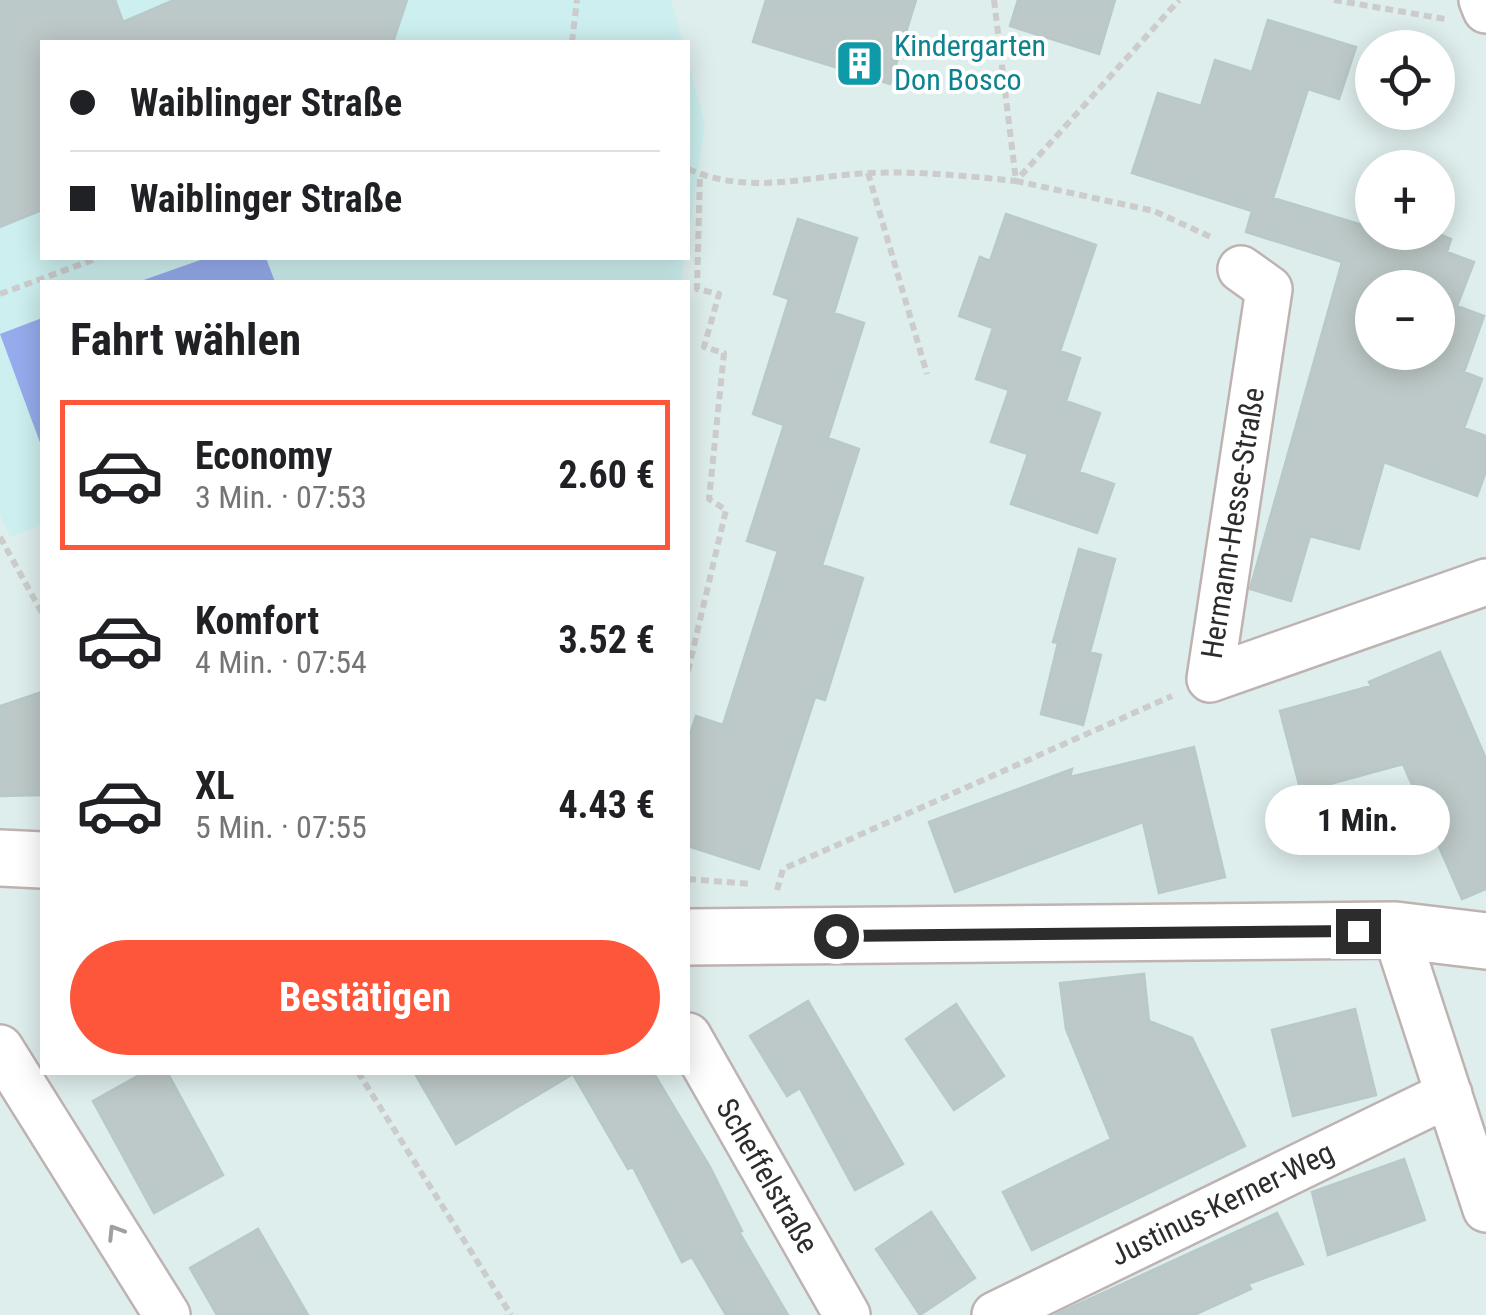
<!DOCTYPE html>
<html lang="de">
<head>
<meta charset="utf-8">
<style>
	:root { --surface:#fff; --page:#f6f6f6; --text:#202124; --muted:#757577; --line:#e0e0e0; --accent:#fd563b }
	body { margin:0; font-family:"Roboto Condensed",sans-serif; background:var(--page); color:var(--text); height:100vh; display:flex; flex-direction:column; font-size:38px; white-space:nowrap }
	* { box-sizing:border-box; margin:0 }
	p { font-size:32px; color:var(--muted) }
	.icon { flex:none; width:55px; height:55px; fill:none; stroke:currentColor; stroke-width:2; stroke-linecap:round; stroke-linejoin:round }
	.map { position:relative; flex:1; overflow:hidden }
	.panel { position:absolute; left:40px; top:280px; width:650px; height:795px; display:flex; flex-direction:column; background:var(--surface); border-radius:0px; box-shadow:0 5px 25px #0003 }
	.panel>* { flex:none }
	.top-card { position:absolute; left:40px; top:40px; width:650px; height:220px; border-radius:0px; box-shadow:0 5px 25px #0003; display:grid; align-content:center; height:220px; padding:0 30px; background:var(--surface) }
	.buttons { position:absolute; left:1355px; top:30px; display:grid; gap:20px }
	.buttons a { display:grid; place-items:center; width:100px; height:100px; border-radius:50%; background:var(--surface); box-shadow:0 5px 25px #0003; font-size:50px }
	.end { position:absolute; width:45px; height:45px; margin:-22px; border:12px solid #2c2c2c; background:#fff; box-shadow:0 0 0 5px #fff }
	.from { border-radius:50% }
	.bubble { position:absolute; height:70px; border-radius:35px; background:var(--surface); box-shadow:0 5px 25px #0003; font-size:32px; font-weight:700; line-height:70px; text-align:center }
	.top-card b { display:flex; align-items:center; gap:35px; height:95px; font-size:38px }
	.top-card b+b { border-top:2px solid var(--line) }
	.top-card i { width:25px; height:25px; background:var(--text) }
	ul { padding:0; list-style:none }
	li { display:flex; align-items:center; gap:30px; height:150px; margin:0 20px 15px; padding:0 10px; border:5px solid transparent; border-radius:0px }
	li div { flex:1 }
	li b { display:block; font-size:38px }
	li em { font-style:normal; font-weight:700 }
	li.current { border-color:var(--accent) }
	li>.icon { width:90px; height:90px; stroke-width:1.5 }
	h2 { padding:0 30px; font-size:45px; line-height:120px }
	.primary-button { display:flex; gap:20px; margin-top:auto; padding:20px 30px }
	.primary-button a { flex:1; height:115px; border-radius:60px; background:var(--accent); color:#fff; font-size:40px; font-weight:700; line-height:115px; text-align:center }
	.map>svg:first-child { display:block }
	.education { fill:#cdefef }
	.pitch { fill:#95abec }
	.building { fill:#bdc9c8; stroke:#b7c9c9; stroke-width:2.5; fill-rule:evenodd }
	.lines { fill:none; stroke-linecap:round; stroke-linejoin:round }
	.minor-casing { stroke:#bfb3b2; stroke-width:50 }
	.tertiary-casing { stroke:#bfb3b2; stroke-width:60 }
	.path { stroke:#ccc; stroke-width:6; stroke-dasharray:8 5; stroke-linecap:butt }
	.minor { stroke:#fff; stroke-width:45 }
	.tertiary { stroke:#fff; stroke-width:55 }
	.oneway { stroke:#a0a0a0 }
	.route { stroke:#2c2c2c; stroke-width:12 }
	.labels { text-anchor:middle; stroke-width:8; stroke-linejoin:round; paint-order:stroke }
	.culture-label { font-size:30px; fill:#0d838f; stroke:#fff; text-anchor:start }
	.street-label { font-size:30px; fill:#2c2c2c; stroke:#fff }
</style>
</head>
<body>
<div class="map">
<svg width="1486" height="1315" viewBox="0 0 1486 1315">
	<rect width="100%" height="100%" fill="#deeeec"/>
	<path class="education" d="M 0,0 L 671,0 L 683,42 L 42,42 L 42,258 L 685,258 L 681,282 L 42,282 L 42,525 L 10,537 L 0,515 Z
		M 688,60 L 705,124 L 688,242 Z"/>
	<path class="pitch" d="M 206,258 L 266,258 L 275,282 L 138,282 Z
		M 42,318 L 42,448 L 0,334 Z"/>
	<path class="building" d="M 0,0 L 115,0 L 123,22 L 174,0 L 407,0 L 393,42 L 42,42 L 42,210 L 0,227 Z
		M 766,0 L 916,0 L 890,84 L 753,42 Z
		M 1018,0 L 1115,0 L 1099,54 L 1010,26 Z
		M 1268,20 L 1356,47 L 1339,99 L 1308,89 L 1273,198 L 1372,228 L 1372,232 L 1434,232 L 1451,239 L 1447,252 L 1474,262 L 1457,306 L 1484,316 L 1464,372 L 1482,379 L 1464,428 L 1486,436 L 1486,471 L 1477,496 L 1384,462 L 1359,549 L 1310,536 L 1291,601 L 1250,589 L 1342,262 L 1246,232 L 1252,211 L 1132,173 L 1158,93 L 1201,106 L 1215,60 L 1252,72 ZM 1372,288 L 1438,288 L 1438,352 L 1372,352 Z
		M 1006,214 L 1096,245 L 1060,351 L 1080,358 L 1066,401 L 1100,413 L 1079,472 L 1114,484 L 1097,533 L 1011,504 L 1028,454 L 991,442 L 1009,390 L 976,379 L 993,328 L 959,316 L 980,257 L 990,261 Z
		M 798,219 L 857,238 L 834,313 L 864,323 L 828,438 L 859,449 L 822,565 L 863,578 L 825,700 L 815,697 L 759,869 L 688,846 L 688,741 L 696,716 L 723,725 L 778,551 L 747,541 L 784,425 L 753,414 L 789,299 L 774,294 Z
		M 1079,549 L 1115,559 L 1090,652 L 1101,655 L 1083,725 L 1041,714 L 1058,643 L 1053,642 Z
		M 1440,652 L 1486,759 L 1486,889 L 1462,899 L 1403,764 L 1301,792 L 1280,711 L 1371,686 L 1369,682 Z
		M 42,692 L 42,795 L 0,796 L 0,706 Z
		M 1194,747 L 1225,877 L 1159,893 L 1143,822 L 955,892 L 929,822 L 1072,769 L 1070,777 Z
		M 1144,974 L 1149,1021 L 1192,1038 L 1245,1146 L 1032,1250 L 1003,1192 L 1111,1139 L 1066,1029 L 1060,983 Z
		M 808,1001 L 903,1164 L 855,1190 L 800,1088 L 787,1096 L 750,1036 Z
		M 956,1004 L 1004,1076 L 954,1110 L 906,1039 Z
		M 1355,1009 L 1376,1095 L 1293,1116 L 1272,1030 Z
		M 145,1072 L 167,1072 L 223,1175 L 154,1213 L 93,1101 Z
		M 414,1072 L 653,1072 L 710,1167 L 742,1231 L 739,1232 L 788,1315 L 726,1315 L 692,1257 L 682,1262 L 633,1167 L 628,1169 L 573,1074 L 456,1144 Z
		M 1404,1159 L 1425,1220 L 1328,1255 L 1312,1192 Z
		M 931,1212 L 975,1278 L 920,1315 L 876,1249 Z
		M 1277,1213 L 1303,1264 L 1248,1284 L 1251,1289 L 1194,1315 L 1055,1315 Z
		M 258,1229 L 290,1284 L 308,1315 L 217,1315 L 190,1268 Z"/>
	<g class="lines">
		<defs>
			<path id="minor" d="M 1482,0 L 1486,10
				M 1241,269 L 1269,289 L 1210,679 L 1486,582
				M 1395,930 L 1486,1209
				M 688,1036 L 847,1315
				M 0,1048 L 167,1315
				M 995,1315 L 1449,1094"/>
			<path id="tertiary" d="M 0,858 L 42,860
				M 688,937 L 1395,930 L 1486,941"/>
		</defs>
		<use href="#minor" class="minor-casing"/>
		<use href="#tertiary" class="tertiary-casing"/>
		<path class="path" d="M 994,0 L 1016,181 L 1154,211 L 1213,238
			M 1334,0 L 1445,19
			M 572,42 L 577,0
			M 688,169 C 751,196 804,176 870,173 C 919,171 967,176 1016,181 L 1179,0
			M 868,173 L 927,374
			M 0,294 L 98,258
			M 0,537 L 42,613
			M 688,671 L 726,510 L 709,499 L 724,353 L 704,347 L 719,294 L 697,289 L 700,174
			M 688,879 L 751,884
			M 777,890 L 783,869 L 1172,696
			M 358,1072 L 511,1315"/>
		<use href="#minor" class="minor"/>
		<use href="#tertiary" class="tertiary"/>
	</g>
	<defs><path id="oneway-chevron" d="M-2-3.5L2.5 0L-2 3.5" fill="none" stroke-width="1.6" stroke-linecap="round" stroke-linejoin="round" transform="scale(2.5)"/></defs>
	<use class="oneway" href="#oneway-chevron" transform="translate(115 1232) rotate(-122)"/>
	<g class="lines">
		<path class="route" d="M 836,936 L 1358,931"/>
	</g>
	<defs>
		<symbol id="building-square" viewBox="-11 -11 22 22"><rect x="-9" y="-9" width="18" height="18" rx="4" fill="#0f9aa8" stroke="#fff"/><path d="M-4-6H4V6H1V3H-1V6H-4ZM-2.5-4.3h1.7v1.8h-1.7ZM.8-4.3h1.7v1.8H.8ZM-2.5-1h1.7V.8h-1.7ZM.8-1h1.7V.8H.8Z" fill="#fff"/></symbol>
	</defs>
	<g fill-rule="evenodd">
		<use href="#building-square" x="832" y="36" width="55" height="55"/>
	</g>
	<g class="labels">
		<g class="culture-label">
			<text x="894" y="56">Kindergarten<tspan x="894" dy="34">Don Bosco</tspan></text>
		</g>
		<g class="street-label">
			<text transform="translate(1233 523) rotate(-81)" y="10">Hermann-Hesse-Straße</text>
			<text transform="translate(767 1176) rotate(60)" y="10">Scheffelstraße</text>
			<text transform="translate(1222 1204) rotate(-26)" y="10">Justinus-Kerner-Weg</text>
		</g>
	</g>
</svg>
<div class="buttons">
<a><svg class="icon" aria-label="locate" viewBox="0 0 24 24"><circle cx="12" cy="12" r="6"/><path d="M12 2v4M12 18v4M2 12h4M18 12h4"/></svg></a>
<a>+</a>
<a>−</a>
</div>
<i class="end from" style="left:836px;top:936px"></i>
<i class="end" style="left:1358px;top:931px"></i>
<div class="bubble" style="left:1265px;top:785px;width:185px">1 Min.</div>
<div class="top-card">
<b><i class="from"></i>Waiblinger Straße</b>
<b><i></i>Waiblinger Straße</b>
</div>
<section class="panel">
<h2>Fahrt wählen</h2>
<ul>
<li class="current"><svg class="icon" aria-label="car" viewBox="0 0 24 24"><path d="M5 17H2v-5l4-1 3-4h7l3 4 3 1v5h-3M9 17h6M6 11h13"/><circle cx="7" cy="17" r="2"/><circle cx="17" cy="17" r="2"/></svg><div><b>Economy</b><p>3 Min. · 07:53</p></div><em>2.60 €</em></li>
<li><svg class="icon" aria-label="car" viewBox="0 0 24 24"><path d="M5 17H2v-5l4-1 3-4h7l3 4 3 1v5h-3M9 17h6M6 11h13"/><circle cx="7" cy="17" r="2"/><circle cx="17" cy="17" r="2"/></svg><div><b>Komfort</b><p>4 Min. · 07:54</p></div><em>3.52 €</em></li>
<li><svg class="icon" aria-label="car" viewBox="0 0 24 24"><path d="M5 17H2v-5l4-1 3-4h7l3 4 3 1v5h-3M9 17h6M6 11h13"/><circle cx="7" cy="17" r="2"/><circle cx="17" cy="17" r="2"/></svg><div><b>XL</b><p>5 Min. · 07:55</p></div><em>4.43 €</em></li>
</ul>
<div class="primary-button"><a>Bestätigen</a></div>
</section>
</div>
</body>
</html>
